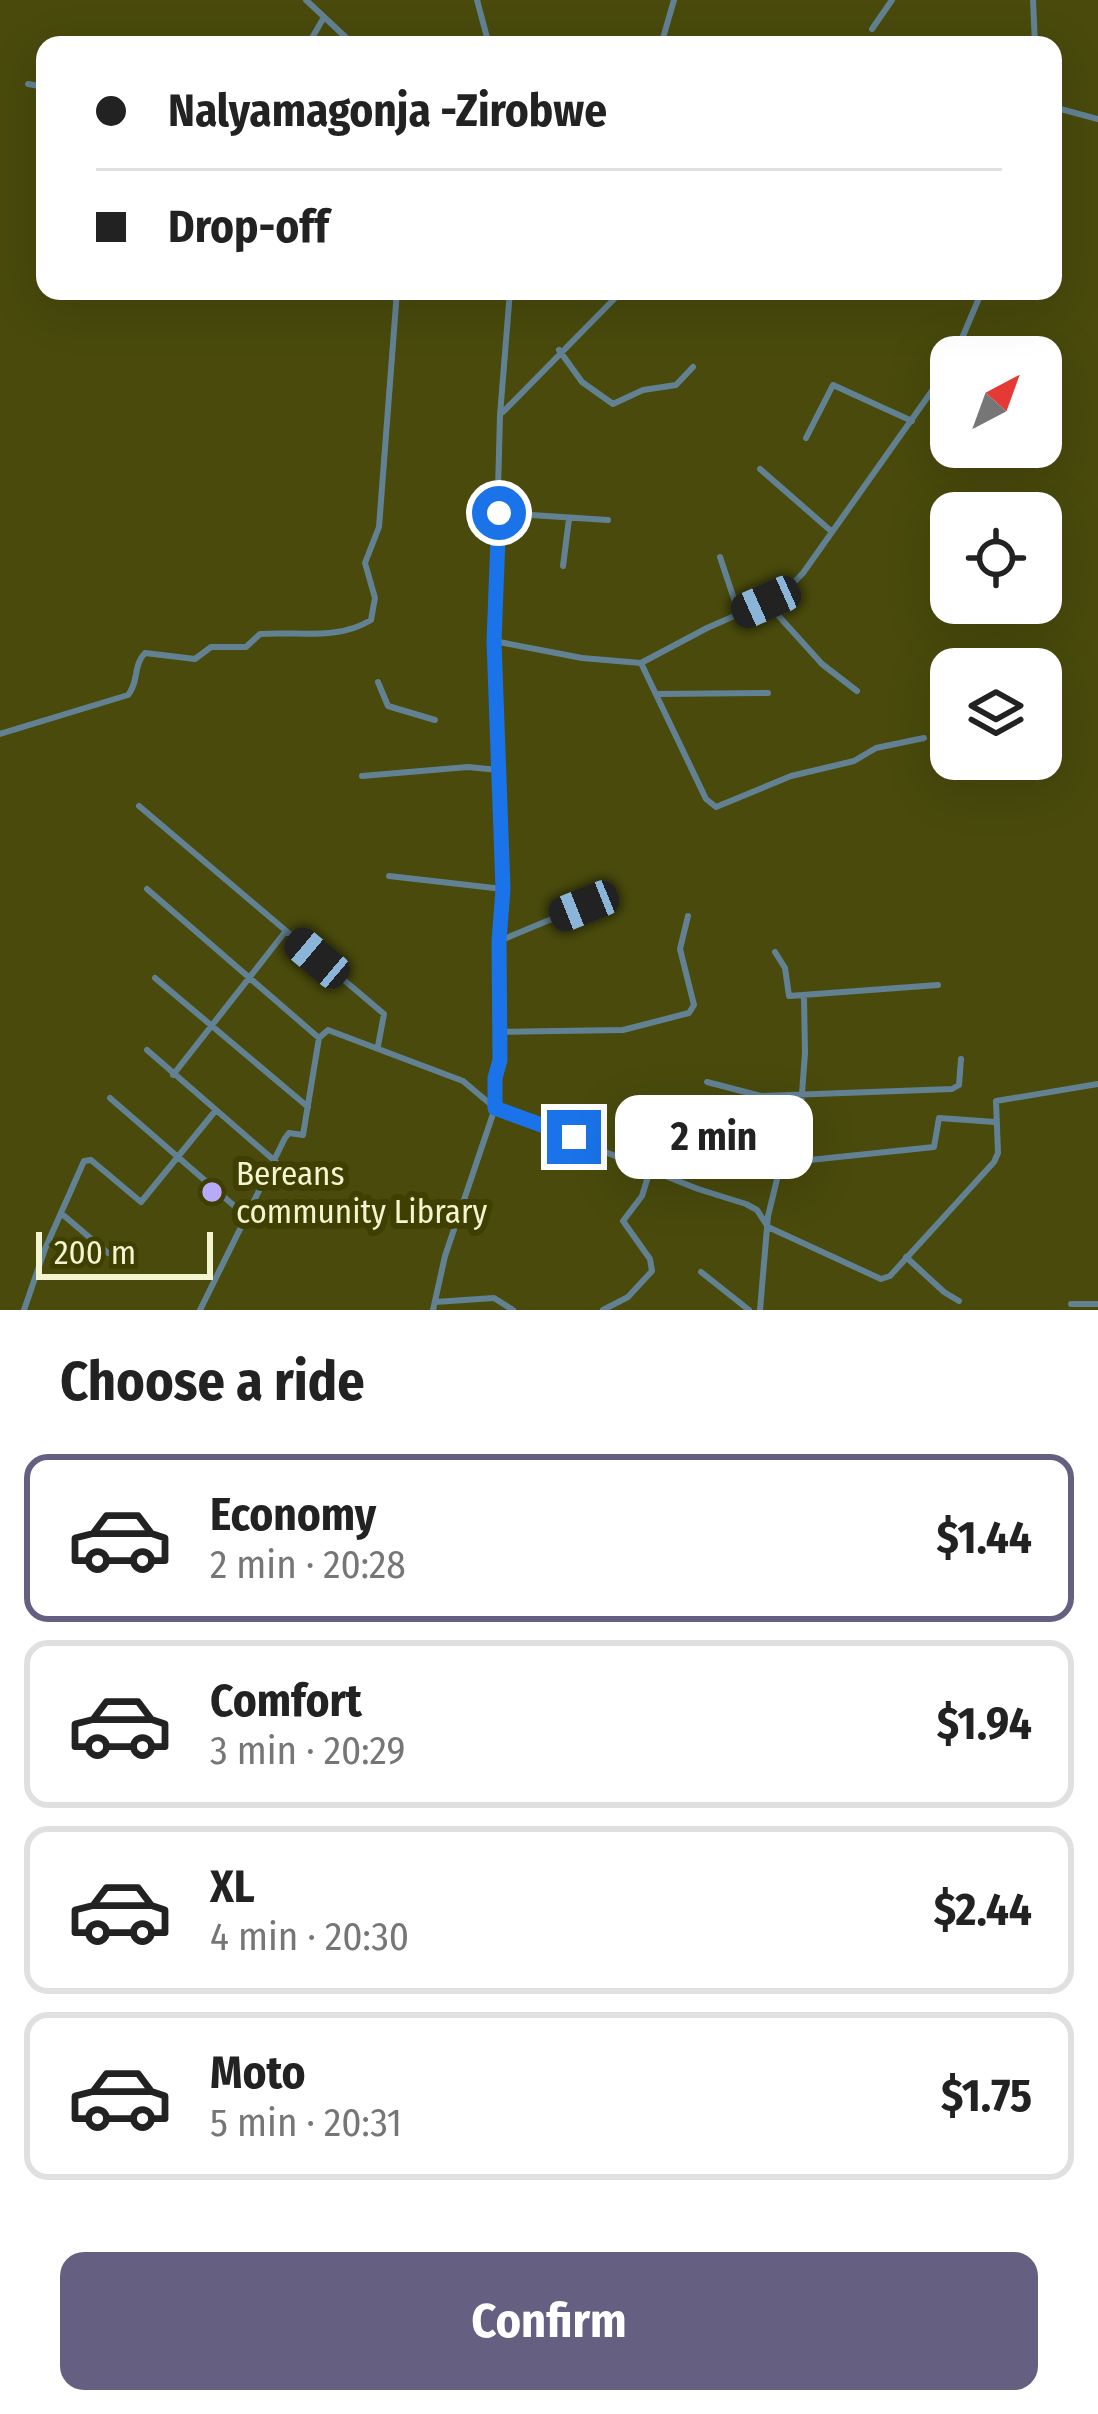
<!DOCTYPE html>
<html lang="en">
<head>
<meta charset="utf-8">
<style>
	:root { --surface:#fff; --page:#f6f6f6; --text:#222; --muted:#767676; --line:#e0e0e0; --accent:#656082 }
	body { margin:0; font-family:"Fira Sans Condensed",sans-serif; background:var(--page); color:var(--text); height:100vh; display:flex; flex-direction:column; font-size:45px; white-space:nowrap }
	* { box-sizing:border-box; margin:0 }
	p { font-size:39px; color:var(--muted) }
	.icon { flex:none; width:66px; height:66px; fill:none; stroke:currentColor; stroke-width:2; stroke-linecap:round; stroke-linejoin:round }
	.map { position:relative; height:1310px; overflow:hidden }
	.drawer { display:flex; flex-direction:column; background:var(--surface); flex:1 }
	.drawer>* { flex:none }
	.banner { position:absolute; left:36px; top:36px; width:1026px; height:264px; border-radius:24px; box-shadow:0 12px 48px #0002; display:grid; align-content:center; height:264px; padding:0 60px; background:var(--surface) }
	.needle { width:78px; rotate:41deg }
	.tools { position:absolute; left:930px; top:336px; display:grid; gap:24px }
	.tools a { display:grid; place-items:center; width:132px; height:132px; border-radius:24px; background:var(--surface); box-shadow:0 12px 48px #0002; font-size:60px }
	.scale { position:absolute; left:36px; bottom:30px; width:177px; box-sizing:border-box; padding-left:12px; border:6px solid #f2f5cf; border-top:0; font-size:33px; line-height:42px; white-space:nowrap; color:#f2f5cf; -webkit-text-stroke:9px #3e3f00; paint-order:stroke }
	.end { position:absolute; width:54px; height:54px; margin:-27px; border:15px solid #1a73e8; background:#fff; box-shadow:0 0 0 6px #fff }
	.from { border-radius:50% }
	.bubble { position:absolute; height:84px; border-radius:24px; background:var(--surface); box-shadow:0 12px 48px #0002; font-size:39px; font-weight:700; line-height:84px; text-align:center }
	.car { position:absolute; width:36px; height:72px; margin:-36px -18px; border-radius:15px; box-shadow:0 0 9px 3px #0007; background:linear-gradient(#222 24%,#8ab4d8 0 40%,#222 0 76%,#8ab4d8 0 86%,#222 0) }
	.banner b { display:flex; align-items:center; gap:42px; height:114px; font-size:45px }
	.banner b+b { border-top:3px solid var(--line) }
	.banner i { width:30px; height:30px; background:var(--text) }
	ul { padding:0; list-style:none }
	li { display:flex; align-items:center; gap:36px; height:168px; margin:0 24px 18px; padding:0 36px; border:6px solid var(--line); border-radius:24px }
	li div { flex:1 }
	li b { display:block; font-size:45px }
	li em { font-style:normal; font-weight:700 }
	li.on { border-color:var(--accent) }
	li>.icon { width:108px; height:108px; stroke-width:1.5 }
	h2 { padding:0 60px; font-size:54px; line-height:144px }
	.primary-button { display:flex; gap:24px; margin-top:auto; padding:24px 60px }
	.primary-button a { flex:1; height:138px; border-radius:24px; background:var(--accent); color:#fff; font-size:48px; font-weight:700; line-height:138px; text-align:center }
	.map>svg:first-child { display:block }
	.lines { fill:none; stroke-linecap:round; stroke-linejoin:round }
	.street { stroke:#628293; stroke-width:6 }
	.route { stroke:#1a73e8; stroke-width:15 }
	.poi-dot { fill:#b7abf8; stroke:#3e3f00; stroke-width:4.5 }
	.labels { text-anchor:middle; stroke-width:12; stroke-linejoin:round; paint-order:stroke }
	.poi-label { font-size:33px; fill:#f2f5cf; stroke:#3e3f00; text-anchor:start }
</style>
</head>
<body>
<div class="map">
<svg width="1098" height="1310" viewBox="0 0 1098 1310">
	<rect width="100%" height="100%" fill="#494a0c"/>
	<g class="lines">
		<path class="street" d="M 306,0 L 354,45
			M 477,0 L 489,45
			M 1033,0 L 1035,45
			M 872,29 L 892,0
			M 308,45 L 324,17
			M 661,45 L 674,0
			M 28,84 L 45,87
			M 1053,107 L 1098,119
			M 559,350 L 582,382 L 613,404 L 643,390 L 676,385 L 693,367
			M 954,357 L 982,291
			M 503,412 L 620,293
			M 806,438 L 833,385 L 912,421
			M 760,469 L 831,531
			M 499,513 L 608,520
			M 720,557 L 739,614
			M 563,566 L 569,519
			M 766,602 L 822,664 L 857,691
			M 494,641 L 582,658 L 641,663 L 707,628 L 782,595 L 803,573 L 951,364
			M 641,663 L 706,799 L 716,807 L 791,776 L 854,761 L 876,748 L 924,738
			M 378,682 L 388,706 L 435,720
			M 656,694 L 768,693
			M 0,734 L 128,695 C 139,682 133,665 145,653 L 195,659 L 211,647 L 246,647 L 260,634 C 297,631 337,641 371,620 L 375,598 L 365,563 L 379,527 L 397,291
			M 362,776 L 468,767 L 498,770
			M 139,806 L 384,1014 L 378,1046
			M 389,876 L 503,889
			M 147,889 L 319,1038
			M 499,941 L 607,896
			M 775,952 L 785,968 L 789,996 L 938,985
			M 155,978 L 308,1107
			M 500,1032 L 623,1030 L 689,1013 L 694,1005 L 680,949 L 688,916
			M 147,1050 L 276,1162
			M 173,1075 L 285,932
			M 707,1082 L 761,1096 L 952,1089 L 959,1085 L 961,1059
			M 110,1098 L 247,1217
			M 797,1161 L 805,1053 L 804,997
			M 62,1214 L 108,1253
			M 906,1257 L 944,1292 L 959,1301
			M 701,1272 L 749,1310
			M 435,1302 L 494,1298 L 513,1310
			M 1071,1304 L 1098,1304
			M 24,1310 L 45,1249 L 84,1161 L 91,1160 L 141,1202 L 216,1110
			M 200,1310 L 285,1138 L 289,1133 L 303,1135 L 319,1038 L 328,1030 L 463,1081 L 495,1108 L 698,1189 L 746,1204 L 757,1210 L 768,1227 L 881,1279 L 890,1276 L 994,1162 L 998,1153 L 996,1101 L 1098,1084
			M 433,1310 L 445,1256 L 495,1108 L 495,1078 L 500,1060 L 499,941 L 503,889 L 494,641 L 500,415 L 510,291
			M 603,1310 L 628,1297 L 652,1271 L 650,1259 L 623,1221 L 642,1196 L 650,1170
			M 760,1310 L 768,1216 L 781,1163 L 934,1147 L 939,1118 L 995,1122"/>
	</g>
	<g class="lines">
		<path class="route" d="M 499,513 L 494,641 L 503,889 L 499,941 L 500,1060 L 495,1078 L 495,1108 L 574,1137"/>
	</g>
	<circle class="poi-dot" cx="212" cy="1192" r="12"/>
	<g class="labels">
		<g class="poi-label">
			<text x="236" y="1185">Bereans<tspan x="236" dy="38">community Library</tspan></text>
		</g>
	</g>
</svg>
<div class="tools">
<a><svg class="needle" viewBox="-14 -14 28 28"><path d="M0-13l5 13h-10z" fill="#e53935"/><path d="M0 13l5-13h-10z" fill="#767676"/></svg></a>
<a><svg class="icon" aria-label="locate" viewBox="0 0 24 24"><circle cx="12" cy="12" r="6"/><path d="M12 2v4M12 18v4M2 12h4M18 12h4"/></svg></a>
<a><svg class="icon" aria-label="layers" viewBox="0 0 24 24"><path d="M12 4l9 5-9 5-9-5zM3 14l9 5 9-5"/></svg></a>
</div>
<div class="scale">200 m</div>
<i class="end from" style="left:499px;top:513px"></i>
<i class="end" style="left:574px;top:1137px"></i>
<div class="bubble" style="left:615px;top:1095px;width:198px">2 min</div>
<i class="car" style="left:766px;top:602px;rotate:246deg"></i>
<i class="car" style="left:584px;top:906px;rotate:248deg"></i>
<i class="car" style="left:317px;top:958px;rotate:310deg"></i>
<div class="banner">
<b><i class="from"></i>Nalyamagonja -Zirobwe</b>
<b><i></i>Drop-off</b>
</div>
</div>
<section class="drawer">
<h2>Choose a ride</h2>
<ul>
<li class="on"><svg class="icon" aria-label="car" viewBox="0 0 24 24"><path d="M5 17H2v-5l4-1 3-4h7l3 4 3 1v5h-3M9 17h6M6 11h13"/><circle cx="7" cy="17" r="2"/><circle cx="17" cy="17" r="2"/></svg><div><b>Economy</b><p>2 min · 20:28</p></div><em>$1.44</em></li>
<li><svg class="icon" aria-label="car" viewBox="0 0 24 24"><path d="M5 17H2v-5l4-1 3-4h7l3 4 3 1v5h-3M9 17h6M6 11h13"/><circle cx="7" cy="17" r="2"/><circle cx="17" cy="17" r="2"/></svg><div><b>Comfort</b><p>3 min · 20:29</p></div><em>$1.94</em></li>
<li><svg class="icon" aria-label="car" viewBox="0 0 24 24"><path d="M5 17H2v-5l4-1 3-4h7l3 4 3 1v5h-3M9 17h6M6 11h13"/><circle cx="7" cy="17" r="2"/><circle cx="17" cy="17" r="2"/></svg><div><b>XL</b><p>4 min · 20:30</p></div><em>$2.44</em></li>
<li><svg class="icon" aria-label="car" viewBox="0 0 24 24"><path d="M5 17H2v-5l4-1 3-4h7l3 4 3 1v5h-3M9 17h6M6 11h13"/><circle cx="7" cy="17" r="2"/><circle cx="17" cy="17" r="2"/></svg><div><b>Moto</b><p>5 min · 20:31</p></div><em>$1.75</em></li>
</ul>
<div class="primary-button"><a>Confirm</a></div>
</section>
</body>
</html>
